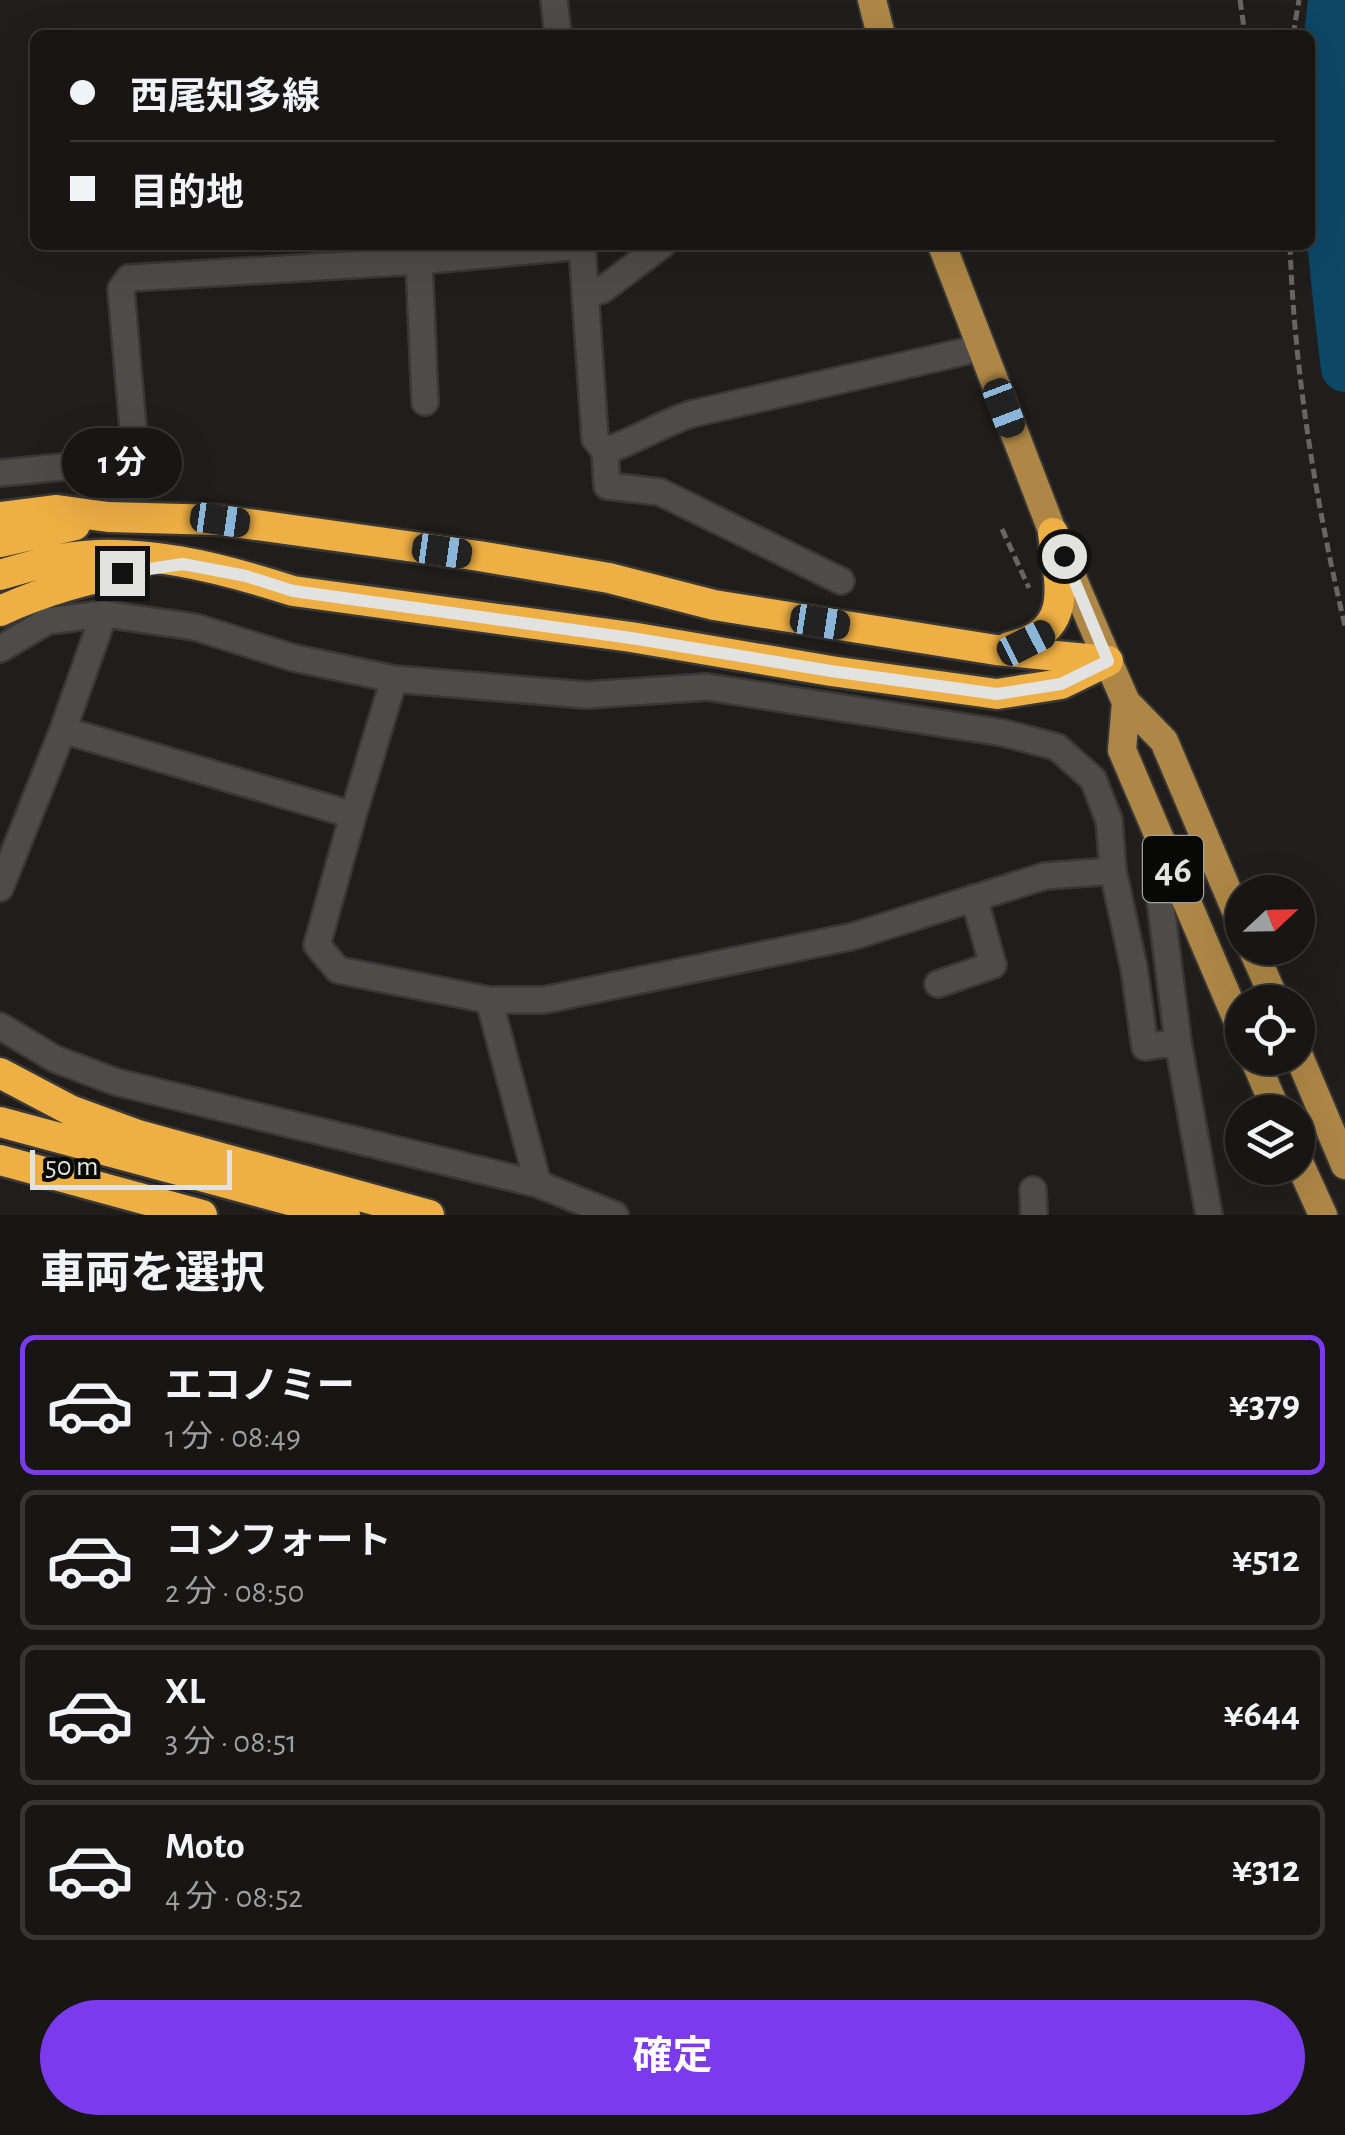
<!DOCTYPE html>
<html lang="ja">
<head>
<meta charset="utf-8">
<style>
	:root { --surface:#171615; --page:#242322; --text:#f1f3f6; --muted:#9e9fa0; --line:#363534; --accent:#7c3aed }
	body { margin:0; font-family:"Alegreya Sans","Noto Sans JP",sans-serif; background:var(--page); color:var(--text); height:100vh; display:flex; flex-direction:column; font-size:38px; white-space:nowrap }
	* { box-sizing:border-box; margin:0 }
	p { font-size:32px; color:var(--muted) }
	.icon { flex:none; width:55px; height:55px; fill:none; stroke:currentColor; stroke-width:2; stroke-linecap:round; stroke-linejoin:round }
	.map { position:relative; height:1215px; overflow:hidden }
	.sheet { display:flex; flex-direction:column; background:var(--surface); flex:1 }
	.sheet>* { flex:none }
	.banner { position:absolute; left:30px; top:30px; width:1285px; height:220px; border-radius:15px; box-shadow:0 10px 40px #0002,0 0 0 2px var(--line); display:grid; align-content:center; height:220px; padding:0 40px; background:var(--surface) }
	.needle { width:65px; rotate:68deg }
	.fabs { position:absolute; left:1225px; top:875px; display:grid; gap:20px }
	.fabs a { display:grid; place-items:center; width:90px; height:90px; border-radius:50%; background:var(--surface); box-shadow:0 10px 40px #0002,0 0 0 2px var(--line); font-size:50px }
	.scale { position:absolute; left:30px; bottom:25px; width:202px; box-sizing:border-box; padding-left:10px; border:5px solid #e2e2e0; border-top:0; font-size:28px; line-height:35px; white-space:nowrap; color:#e2e2e0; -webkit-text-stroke:8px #080807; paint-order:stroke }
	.end { position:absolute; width:45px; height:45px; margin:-22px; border:12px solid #e2e2e0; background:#111; box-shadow:0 0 0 5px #111 }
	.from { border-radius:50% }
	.bubble { position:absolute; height:70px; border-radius:35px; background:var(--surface); box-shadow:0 10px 40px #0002,0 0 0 2px var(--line); font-size:32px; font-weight:700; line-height:70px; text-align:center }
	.car { position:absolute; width:30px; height:60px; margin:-30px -15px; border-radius:12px; box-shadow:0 0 8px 2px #0007; background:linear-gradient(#222 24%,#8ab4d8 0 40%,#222 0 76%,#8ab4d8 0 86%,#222 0) }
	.banner b { display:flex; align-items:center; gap:35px; height:95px; font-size:38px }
	.banner b+b { border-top:2px solid var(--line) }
	.banner i { width:25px; height:25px; background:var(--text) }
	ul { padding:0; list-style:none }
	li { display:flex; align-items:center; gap:30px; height:140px; margin:0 20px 15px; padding:0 20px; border:5px solid var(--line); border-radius:15px }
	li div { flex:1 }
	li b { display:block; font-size:38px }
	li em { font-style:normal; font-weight:700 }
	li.active { border-color:var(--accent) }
	li>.icon { width:90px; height:90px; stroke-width:1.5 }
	h2 { padding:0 40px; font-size:45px; line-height:120px }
	.cta { display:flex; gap:20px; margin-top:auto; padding:20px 40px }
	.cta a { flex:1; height:115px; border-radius:60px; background:var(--accent); color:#fff; font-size:40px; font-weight:700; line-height:115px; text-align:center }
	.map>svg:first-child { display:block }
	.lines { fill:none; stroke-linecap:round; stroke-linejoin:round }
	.river { stroke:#0d4766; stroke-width:48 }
	.minor-casing { stroke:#393836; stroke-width:30 }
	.primary-casing { stroke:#393836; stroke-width:32 }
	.motorway-casing { stroke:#393836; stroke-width:35 }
	.path { stroke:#666664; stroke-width:5; stroke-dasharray:10 5; stroke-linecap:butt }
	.minor { stroke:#4d4c49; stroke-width:25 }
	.primary { stroke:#ae8746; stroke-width:28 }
	.motorway { stroke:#eeaf44; stroke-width:30 }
	.route { stroke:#e2e2e0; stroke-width:12 }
	.labels { text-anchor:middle; stroke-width:9; stroke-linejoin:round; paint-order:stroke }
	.shield { fill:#080807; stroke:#a1a19f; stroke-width:2.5 }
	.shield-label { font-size:38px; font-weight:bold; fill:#e2e2e0 }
</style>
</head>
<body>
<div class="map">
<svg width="1345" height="1215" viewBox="0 0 1345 1215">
	<rect width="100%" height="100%" fill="#1f1e1c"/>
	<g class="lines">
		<path class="river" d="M 1332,0 C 1316,124 1330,245 1345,368"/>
		<defs>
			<path id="minor" d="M 554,0 L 558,35
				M 582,245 L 595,439 L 605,451 L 607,486 L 660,492 L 841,581
				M 419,261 L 425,402
				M 585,294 L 602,290 L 662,245
				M 605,451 C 635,441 661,424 691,414 L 963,352 L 979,346
				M 0,473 L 72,466 L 119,466 L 128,462 L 135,451 L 121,289 L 129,278 L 419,261 L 582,246
				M 104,614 L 195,627 L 294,658 L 394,679 L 586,695 L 707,687 L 1004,733 L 1057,747 L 1093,779 L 1109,820 L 1113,871
				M 0,649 L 47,621 L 104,614 L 63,730
				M 353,815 L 394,679
				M 1157,875 L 1178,1042 L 1209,1215
				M 0,888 L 63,730 L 353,815 L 317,945 L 338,970 L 489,1000 L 544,1000 L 854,936 L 1045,876 L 1113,871 L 1134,968 L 1145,1047 L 1178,1042
				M 938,984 L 993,965 L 974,898
				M 489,1000 L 538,1184
				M 0,1026 L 55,1059 L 116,1082 L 538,1184 L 615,1215
				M 1033,1190 L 1034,1215"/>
			<path id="primary" d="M 872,0 L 881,35
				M 942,245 L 1053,533 L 1108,661 L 1126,702 L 1164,741 L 1242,925
				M 1126,702 L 1122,750 L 1242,1031
				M 1252,948 L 1276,1002
				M 1298,1054 L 1345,1165
				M 1254,1058 L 1277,1112
				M 1298,1160 L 1323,1215"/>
			<path id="motorway" d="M 0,517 L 57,510 L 108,517 L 220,520 L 479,556 L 609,578 L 714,605 L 996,650 L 1108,661
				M 0,542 L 75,525
				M 0,575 C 20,569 40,563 61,559 C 136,545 222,568 293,591 L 631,637 L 831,671 L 997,694 L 1061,684 L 1108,661
				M 0,611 C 44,591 87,578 135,571
				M 1009,647 C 1075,631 1060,587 1053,533
				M 0,1073 L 70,1110 L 138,1135 L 429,1215
				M 0,1122 L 345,1215
				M 0,1160 L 202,1215"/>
		</defs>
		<use href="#minor" class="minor-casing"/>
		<use href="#primary" class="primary-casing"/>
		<use href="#motorway" class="motorway-casing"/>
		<path class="path" d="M 1240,0 L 1245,35
			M 1293,35 L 1299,0
			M 1290,245 C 1294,370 1316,504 1345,626
			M 1002,529 L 1029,588"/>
		<use href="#minor" class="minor"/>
		<use href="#primary" class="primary"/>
		<use href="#motorway" class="motorway"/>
	</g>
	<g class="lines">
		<path class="route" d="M 122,573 L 183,564 L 246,576 L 293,591 L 631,638 L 831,671 L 997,694 L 1061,684 L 1108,661 L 1064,556"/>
	</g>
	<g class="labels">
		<rect class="shield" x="1143" y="836" width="60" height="66" rx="8"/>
		<g class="shield-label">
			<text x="1173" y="882">46</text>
		</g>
	</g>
</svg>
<div class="fabs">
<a><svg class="needle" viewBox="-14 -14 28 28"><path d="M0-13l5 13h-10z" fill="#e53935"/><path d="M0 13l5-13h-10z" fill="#9e9fa0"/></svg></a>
<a><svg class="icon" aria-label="locate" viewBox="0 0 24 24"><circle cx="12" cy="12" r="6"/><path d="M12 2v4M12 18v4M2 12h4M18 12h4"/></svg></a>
<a><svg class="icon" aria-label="layers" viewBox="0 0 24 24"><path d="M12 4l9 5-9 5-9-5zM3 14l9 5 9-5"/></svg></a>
</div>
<div class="scale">50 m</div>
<i class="end from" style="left:1064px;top:556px"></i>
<i class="end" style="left:122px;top:573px"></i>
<div class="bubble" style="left:62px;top:428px;width:120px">1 分</div>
<i class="car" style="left:1004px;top:408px;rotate:159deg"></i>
<i class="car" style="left:220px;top:520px;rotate:98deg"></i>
<i class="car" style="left:442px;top:551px;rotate:98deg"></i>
<i class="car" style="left:820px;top:622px;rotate:99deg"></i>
<i class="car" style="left:1026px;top:643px;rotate:63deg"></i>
<div class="banner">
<b><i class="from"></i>西尾知多線</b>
<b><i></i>目的地</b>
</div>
</div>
<section class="sheet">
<h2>車両を選択</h2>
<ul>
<li class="active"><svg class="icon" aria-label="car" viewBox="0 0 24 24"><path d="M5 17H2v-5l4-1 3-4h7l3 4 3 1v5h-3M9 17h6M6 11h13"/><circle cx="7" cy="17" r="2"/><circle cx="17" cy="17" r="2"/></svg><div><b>エコノミー</b><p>1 分 · 08:49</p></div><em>¥379</em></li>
<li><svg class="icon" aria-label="car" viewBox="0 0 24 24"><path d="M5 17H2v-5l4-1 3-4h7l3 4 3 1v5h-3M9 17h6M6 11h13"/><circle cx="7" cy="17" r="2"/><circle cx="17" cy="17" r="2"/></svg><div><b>コンフォート</b><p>2 分 · 08:50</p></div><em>¥512</em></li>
<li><svg class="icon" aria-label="car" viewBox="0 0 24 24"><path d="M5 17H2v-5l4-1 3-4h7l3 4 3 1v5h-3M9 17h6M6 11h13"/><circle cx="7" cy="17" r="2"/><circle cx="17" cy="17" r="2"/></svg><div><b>XL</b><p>3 分 · 08:51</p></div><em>¥644</em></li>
<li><svg class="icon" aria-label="car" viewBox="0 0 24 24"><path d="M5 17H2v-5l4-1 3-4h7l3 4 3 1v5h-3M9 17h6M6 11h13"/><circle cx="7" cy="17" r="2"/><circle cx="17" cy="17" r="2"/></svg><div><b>Moto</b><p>4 分 · 08:52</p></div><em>¥312</em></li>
</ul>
<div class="cta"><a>確定</a></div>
</section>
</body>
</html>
